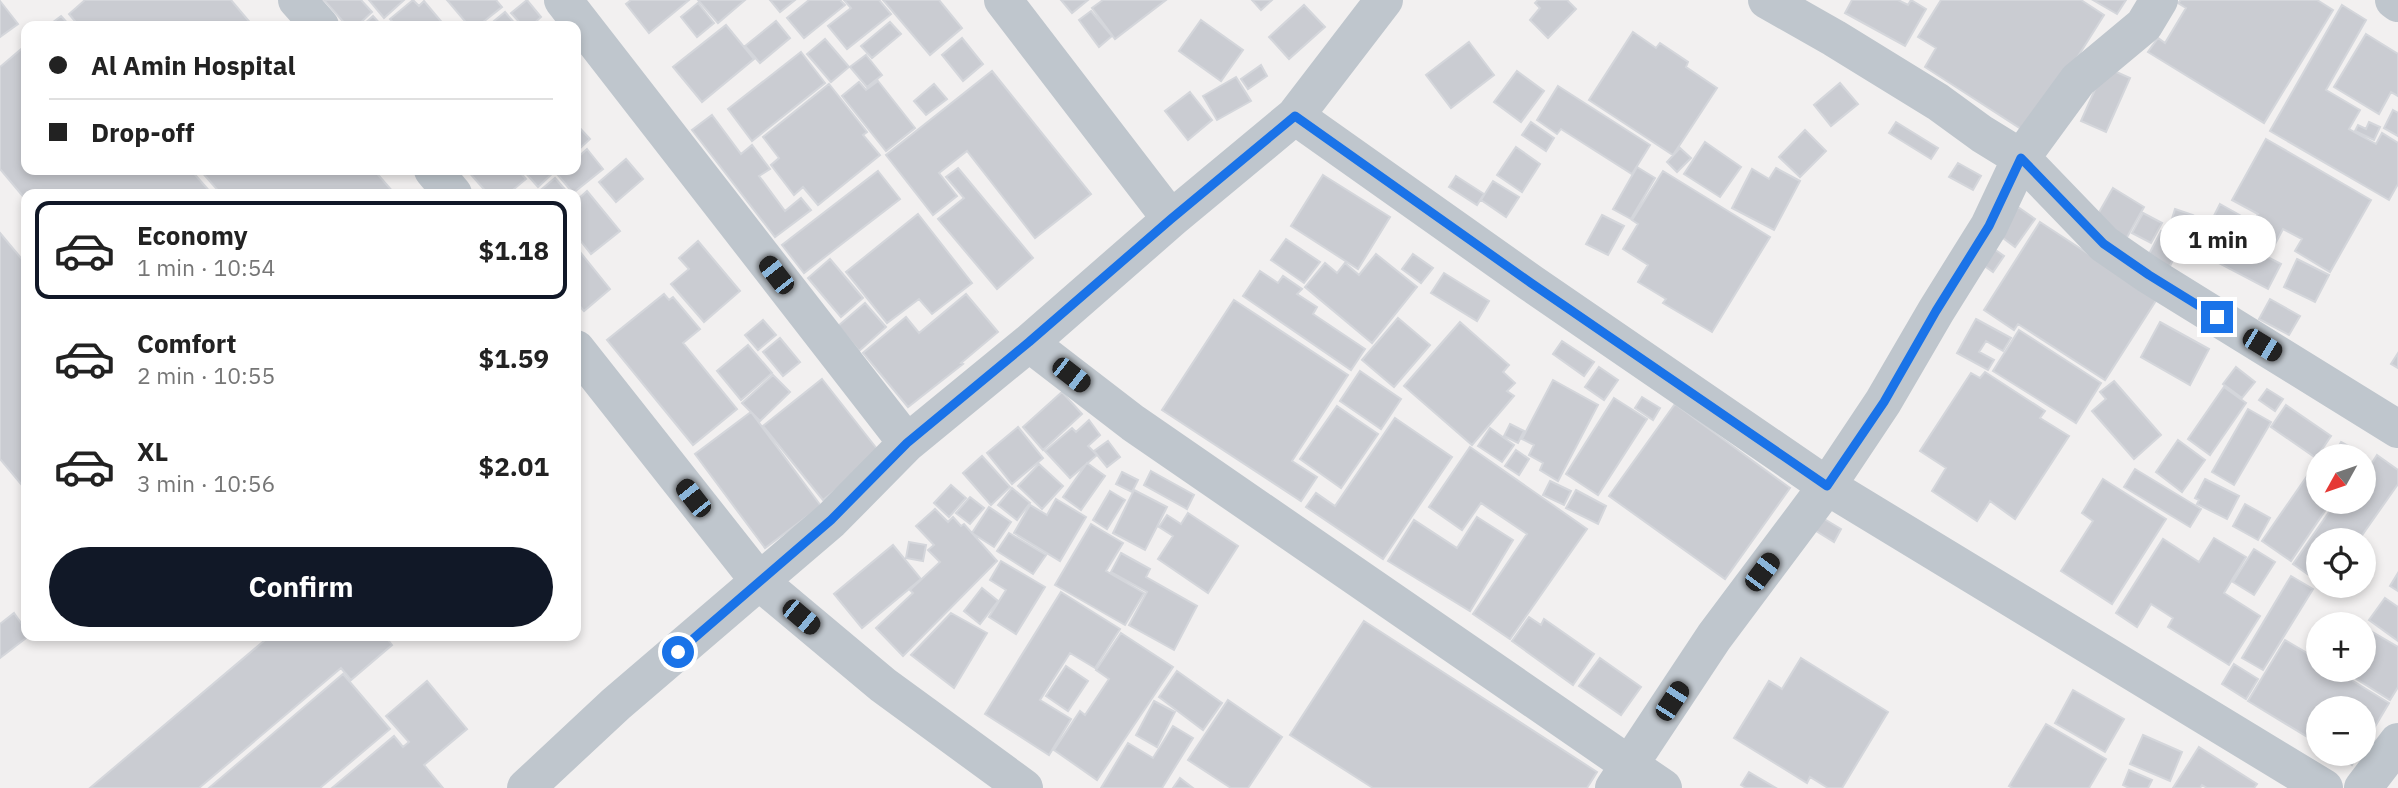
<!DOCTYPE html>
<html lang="en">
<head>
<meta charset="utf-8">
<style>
	:root { --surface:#fff; --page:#f6f6f6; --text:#222; --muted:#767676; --line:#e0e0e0; --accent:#111827 }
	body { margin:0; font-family:"IBM Plex Sans",sans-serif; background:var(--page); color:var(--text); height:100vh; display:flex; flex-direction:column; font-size:26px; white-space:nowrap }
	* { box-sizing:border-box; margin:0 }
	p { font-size:23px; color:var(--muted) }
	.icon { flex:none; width:38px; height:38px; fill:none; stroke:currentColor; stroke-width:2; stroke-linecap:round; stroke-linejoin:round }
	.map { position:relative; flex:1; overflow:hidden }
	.panel { position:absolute; left:21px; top:189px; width:560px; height:452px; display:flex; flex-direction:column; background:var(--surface); border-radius:14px; box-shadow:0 4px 10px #0003 }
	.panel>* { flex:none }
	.guide { position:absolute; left:21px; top:21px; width:560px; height:154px; border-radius:14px; box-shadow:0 4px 10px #0003; display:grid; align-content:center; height:154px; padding:0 28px; background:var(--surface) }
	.needle { width:46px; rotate:230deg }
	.tools { position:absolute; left:2306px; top:444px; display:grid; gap:14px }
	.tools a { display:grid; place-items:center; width:70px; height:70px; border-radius:50%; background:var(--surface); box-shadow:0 4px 10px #0003; font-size:35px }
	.end { position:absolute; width:32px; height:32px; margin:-16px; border:9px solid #1a73e8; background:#fff; box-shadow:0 0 0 4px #fff }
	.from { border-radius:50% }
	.bubble { position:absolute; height:49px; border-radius:24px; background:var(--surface); box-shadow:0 4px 10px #0003; font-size:23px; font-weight:700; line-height:49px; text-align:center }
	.car { position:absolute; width:21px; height:42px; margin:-21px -10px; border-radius:9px; box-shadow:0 0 5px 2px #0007; background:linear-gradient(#222 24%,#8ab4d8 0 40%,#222 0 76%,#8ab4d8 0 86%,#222 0) }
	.guide b { display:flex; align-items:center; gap:24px; height:66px; font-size:26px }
	.guide b+b { border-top:2px solid var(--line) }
	.guide i { width:18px; height:18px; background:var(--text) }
	ul { padding:12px 0 0; list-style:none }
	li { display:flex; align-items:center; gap:21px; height:98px; margin:0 14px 10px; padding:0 14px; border:4px solid transparent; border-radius:14px }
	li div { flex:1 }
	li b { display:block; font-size:26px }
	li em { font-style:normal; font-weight:700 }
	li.current { border-color:var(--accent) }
	li>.icon { width:63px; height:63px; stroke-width:1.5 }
	.action { display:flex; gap:14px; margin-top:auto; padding:14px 28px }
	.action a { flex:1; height:80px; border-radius:42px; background:var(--accent); color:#fff; font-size:28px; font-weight:700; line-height:80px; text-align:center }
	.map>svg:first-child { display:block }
	.building { fill:#caccd2; stroke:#d4d6db; stroke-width:2 }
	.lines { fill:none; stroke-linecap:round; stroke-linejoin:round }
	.minor { stroke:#bfc6cd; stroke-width:38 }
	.route { stroke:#1a73e8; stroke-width:9 }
</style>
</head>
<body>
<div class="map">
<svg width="2398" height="788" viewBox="0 0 2398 788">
	<rect width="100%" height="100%" fill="#f2f0f0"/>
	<path class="building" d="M 85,0 L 231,0 L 253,26 L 79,26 L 69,14 Z
		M 324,0 L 361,0 L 372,12 L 357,26 L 347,26 Z
		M 369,0 L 404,0 L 384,18 Z
		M 413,0 L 419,6 L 424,1 L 445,26 L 396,26 L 390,19 Z
		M 447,0 L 496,0 L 502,7 L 478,26 L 469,26 Z
		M 527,0 L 541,17 L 531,26 L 523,26 L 511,13 Z
		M 631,0 L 689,0 L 649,33 L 626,4 Z
		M 698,0 L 745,0 L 718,23 Z
		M 770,0 L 795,0 L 780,12 Z
		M 809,0 L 840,0 L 845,5 L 804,38 L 787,18 Z
		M 844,0 L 879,0 L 891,14 L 847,49 L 828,26 L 851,8 Z
		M 883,0 L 939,0 L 962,28 L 930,55 Z
		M 1061,0 L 1088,0 L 1072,13 Z
		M 1103,0 L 1166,0 L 1115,39 L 1092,8 Z
		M 1252,0 L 1272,0 L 1261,10 Z
		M 1538,0 L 1567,0 L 1576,9 L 1548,38 L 1530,20 L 1540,8 L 1535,3 Z
		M 1852,0 L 1898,0 L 1908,5 L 1911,0 L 1926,9 L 1905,46 L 1845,13 Z
		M 1941,0 L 2081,0 L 2104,15 L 2029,134 L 1925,67 L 1936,48 L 1918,37 Z
		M 2093,0 L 2126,0 L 2117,14 Z
		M 2181,0 L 2317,0 L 2333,10 L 2264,123 L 2148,52 L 2158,38 L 2165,43 L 2186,8 L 2178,3 Z
		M 0,1 L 18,24 L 0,37 Z
		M 698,3 L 714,23 L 697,37 L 681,17 Z
		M 1304,5 L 1325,27 L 1289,59 L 1269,37 Z
		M 2342,5 L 2366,20 L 2326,90 L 2360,110 L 2349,129 L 2376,144 L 2382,133 L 2398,143 L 2398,184 L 2389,200 L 2270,131 Z
		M 1091,11 L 1112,36 L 1099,47 L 1079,20 Z
		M 505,12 L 517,26 L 488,26 Z
		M 61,16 L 70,26 L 48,26 Z
		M 373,16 L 382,26 L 362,26 Z
		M 1201,20 L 1243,50 L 1221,81 L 1179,51 Z
		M 776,21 L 790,38 L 760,63 L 745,46 Z
		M 890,22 L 901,34 L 872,58 L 861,46 Z
		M 726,25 L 754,59 L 702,102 L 673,67 Z
		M 1633,32 L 1656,48 L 1660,43 L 1688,62 L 1686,67 L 1717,88 L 1673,155 L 1589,100 Z
		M 2366,34 L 2398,54 L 2398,96 L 2391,92 L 2379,114 L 2334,87 Z
		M 962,38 L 983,64 L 963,81 L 942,55 Z
		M 825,39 L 849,67 L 831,82 L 807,54 Z
		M 1469,42 L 1494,75 L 1451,108 L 1426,75 Z
		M 26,45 L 26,170 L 191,170 L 212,194 L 26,194 L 26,200 L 0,169 L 0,67 Z
		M 801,52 L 825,83 L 752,141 L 728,109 Z
		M 866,55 L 882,75 L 867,87 L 850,67 Z
		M 1261,65 L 1267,76 L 1248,89 L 1241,79 Z
		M 2105,67 L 2130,78 L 2106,132 L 2081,121 Z
		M 992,71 L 1091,194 L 1035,238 L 967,151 L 939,173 L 957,196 L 933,215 L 886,155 Z
		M 1517,71 L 1544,91 L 1521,122 L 1494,102 Z
		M 1236,77 L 1251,101 L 1217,120 L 1203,96 Z
		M 878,81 L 915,128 L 886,151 L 842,96 L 859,82 L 866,90 Z
		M 1840,83 L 1858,104 L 1831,126 L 1814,105 Z
		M 829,84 L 867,132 L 863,135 L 880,155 L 818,205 L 803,187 L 794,195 L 771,165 L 779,158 L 763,137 Z
		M 934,84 L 947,99 L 926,115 L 914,101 Z
		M 1558,86 L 1650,145 L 1632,174 L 1561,129 L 1557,134 L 1537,120 Z
		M 1190,92 L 1212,120 L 1188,140 L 1165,111 Z
		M 2393,110 L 2398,113 L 2398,136 L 2384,128 Z
		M 712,115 L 741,154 L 752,145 L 770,169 L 759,176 L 785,211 L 801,198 L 811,210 L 775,237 L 692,130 Z
		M 1531,122 L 1554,138 L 1546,151 L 1522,135 Z
		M 1896,122 L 1938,148 L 1931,159 L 1889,133 Z
		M 2369,122 L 2380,127 L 2374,140 L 2355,131 L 2358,125 L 2366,129 Z
		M 576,124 L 590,139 L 576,152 Z
		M 1805,130 L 1826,151 L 1800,177 L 1779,157 Z
		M 2266,139 L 2371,200 L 2330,272 L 2295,251 L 2302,239 L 2283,229 L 2274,246 L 2248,231 L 2258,214 L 2232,200 Z
		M 1705,142 L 1741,167 L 1720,197 L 1684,174 Z
		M 1516,147 L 1540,164 L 1522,192 L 1497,175 Z
		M 1680,148 L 1691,158 L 1677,172 L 1667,162 Z
		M 587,149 L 603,169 L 573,193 L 557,174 L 563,170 L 576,170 L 576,159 Z
		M 626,159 L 643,179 L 616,202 L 599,182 Z
		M 1958,163 L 1981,176 L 1973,190 L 1949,177 Z
		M 1637,167 L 1655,178 L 1631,219 L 1613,209 Z
		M 958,168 L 1033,258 L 997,289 L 938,219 L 964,198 L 946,177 Z
		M 1776,168 L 1800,181 L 1774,230 L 1732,208 L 1752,169 L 1769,179 Z
		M 200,170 L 374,170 L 394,193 L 221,194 Z
		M 467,170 L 518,170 L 526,179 L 508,194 L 488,194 Z
		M 523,170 L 556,170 L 538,187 Z
		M 878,171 L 900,199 L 804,273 L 782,245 Z
		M 1663,171 L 1770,237 L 1712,332 L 1663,303 L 1666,299 L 1638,282 L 1648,265 L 1623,249 L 1638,224 L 1632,220 Z
		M 1323,175 L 1390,217 L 1358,269 L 1291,226 Z
		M 1456,176 L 1484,194 L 1477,205 L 1449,187 Z
		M 555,178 L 569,194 L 536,194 Z
		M 1493,181 L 1519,197 L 1506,217 L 1481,200 Z
		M 2113,188 L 2144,207 L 2126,239 L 2094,221 Z
		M 587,191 L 620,231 L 591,254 L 576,235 L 576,201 Z
		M 2220,204 L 2250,221 L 2243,234 L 2262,244 L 2258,252 L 2281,264 L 2268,289 L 2196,251 Z
		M 2018,207 L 2035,219 L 2015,247 L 1999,235 Z
		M 2175,209 L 2193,215 L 2188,228 L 2171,222 Z
		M 2143,213 L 2162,223 L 2151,243 L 2132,233 Z
		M 918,214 L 972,283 L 932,314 L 919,299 L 887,323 L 846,272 Z
		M 1602,215 L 1624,226 L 1608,255 L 1586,244 Z
		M 2040,222 L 2157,299 L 2105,380 L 2018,324 L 2014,330 L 1984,310 Z
		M 2161,231 L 2182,242 L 2169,268 L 2148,256 Z
		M 0,233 L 26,264 L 26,490 L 0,459 Z
		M 1286,239 L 1320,262 L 1304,283 L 1271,260 Z
		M 698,241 L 740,291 L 704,322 L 671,284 L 689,269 L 679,258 Z
		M 1990,246 L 2004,256 L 1993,272 L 1979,262 Z
		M 576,247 L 610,289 L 584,311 L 576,302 Z
		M 1376,254 L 1417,287 L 1372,343 L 1305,287 L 1325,263 L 1337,273 L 1345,263 L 1359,275 Z
		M 1413,254 L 1433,268 L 1421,283 L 1402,269 Z
		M 830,259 L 863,298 L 841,317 L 808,278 Z
		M 2297,259 L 2329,275 L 2315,302 L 2284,287 Z
		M 1260,271 L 1278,283 L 1283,276 L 1302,289 L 1297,294 L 1317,307 L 1313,314 L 1365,349 L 1351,370 L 1243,296 Z
		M 1444,273 L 1489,301 L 1477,321 L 1431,293 Z
		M 664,294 L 669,300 L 673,297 L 700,329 L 683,343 L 737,409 L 693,445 L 607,340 Z
		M 966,294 L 998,332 L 961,363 L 963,364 L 908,407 L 863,353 L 906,317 L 919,333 Z
		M 2270,299 L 2300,316 L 2289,335 L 2259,319 Z
		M 1234,300 L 1348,375 L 1292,461 L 1317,477 L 1301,501 L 1162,410 Z
		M 865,303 L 886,327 L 859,351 L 838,326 Z
		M 1398,318 L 1430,345 L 1394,387 L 1362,360 Z
		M 1976,319 L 2011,338 L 2003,351 L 1986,341 L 1979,352 L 1994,360 L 1988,370 L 1957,353 Z
		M 763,320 L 776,335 L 758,350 L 745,335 Z
		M 1460,322 L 1509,365 L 1503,372 L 1515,383 L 1507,391 L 1514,396 L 1472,445 L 1404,386 Z
		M 2160,322 L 2209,349 L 2190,385 L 2141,357 Z
		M 2019,330 L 2101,383 L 2076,423 L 1993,371 Z
		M 780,338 L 800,362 L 783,376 L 763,352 Z
		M 1562,341 L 1594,362 L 1584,376 L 1553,354 Z
		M 748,345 L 772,373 L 741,400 L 717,371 Z
		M 2398,353 L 2398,368 L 2391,364 Z
		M 1599,367 L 1618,380 L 1604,400 L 1585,387 Z
		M 2236,367 L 2255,382 L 2242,398 L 2223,384 Z
		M 1360,371 L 1401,399 L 1381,429 L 1340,401 Z
		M 1985,372 L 2045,411 L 2040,418 L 2069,436 L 2015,519 L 1990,501 L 1977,521 L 1932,491 L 1946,468 L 1920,451 L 1971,373 L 1980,378 Z
		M 773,375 L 790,392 L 760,421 L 742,403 Z
		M 822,379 L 881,454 L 823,500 L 763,426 Z
		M 1553,380 L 1598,405 L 1558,481 L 1540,470 L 1543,463 L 1529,455 L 1534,445 L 1522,439 Z
		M 2114,381 L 2161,435 L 2134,459 L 2092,411 L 2106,399 L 2100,392 Z
		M 2224,387 L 2246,403 L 2210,455 L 2188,439 Z
		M 2267,389 L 2283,399 L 2275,411 L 2259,400 Z
		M 1062,392 L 1082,414 L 1043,450 L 1023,427 Z
		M 1642,397 L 1660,408 L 1653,420 L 1635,408 Z
		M 1614,398 L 1647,419 L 1598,495 L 1566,474 Z
		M 1675,404 L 1790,488 L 1725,579 L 1609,496 Z
		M 2286,405 L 2331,436 L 2316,458 L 2271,427 Z
		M 1337,406 L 1378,434 L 1341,488 L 1300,459 Z
		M 2248,409 L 2271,422 L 2234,485 L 2212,472 Z
		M 751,412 L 821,506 L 765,548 L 695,454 Z
		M 1395,418 L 1452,457 L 1383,559 L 1306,507 L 1316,493 L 1335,506 Z
		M 1089,420 L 1100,435 L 1088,446 L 1097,455 L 1070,478 L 1045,451 L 1072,428 L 1076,432 Z
		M 1510,424 L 1524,431 L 1518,443 L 1504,436 Z
		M 1018,427 L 1043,458 L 1012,484 L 987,453 Z
		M 1490,428 L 1514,445 L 1502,462 L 1478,446 Z
		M 2178,440 L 2205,460 L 2182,492 L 2156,472 Z
		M 1108,441 L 1120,457 L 1107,467 L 1094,451 Z
		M 2341,442 L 2363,454 L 2361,457 L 2333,457 Z
		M 1470,447 L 1587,529 L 1510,639 L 1473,614 L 1527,534 L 1481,503 L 1462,530 L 1429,507 Z
		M 1516,450 L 1529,459 L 1519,475 L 1505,466 Z
		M 2377,455 L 2398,470 L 2398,484 L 2358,541 L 2319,541 L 2319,582 L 2293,564 L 2336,502 L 2364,502 L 2364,462 L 2370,466 Z
		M 982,456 L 1010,487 L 991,505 L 963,473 Z
		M 1087,463 L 1105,476 L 1081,510 L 1063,497 Z
		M 1039,464 L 1063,486 L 1042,509 L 1018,486 Z
		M 2314,466 L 2319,470 L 2319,502 L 2331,502 L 2291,561 L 2262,541 Z
		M 2135,469 L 2201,509 L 2190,527 L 2124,487 Z
		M 1151,471 L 1194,495 L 1187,509 L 1144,485 Z
		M 1122,472 L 1138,480 L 1132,492 L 1116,484 Z
		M 2103,479 L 2166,519 L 2112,604 L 2061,571 L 2093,521 L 2082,513 Z
		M 2205,479 L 2239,496 L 2227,519 L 2197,504 L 2199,500 L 2195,498 Z
		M 1550,481 L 1571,491 L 1564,505 L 1543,495 Z
		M 951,485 L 966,498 L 949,517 L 934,503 Z
		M 1012,488 L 1030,503 L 1017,520 L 998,505 Z
		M 1134,490 L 1167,507 L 1145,550 L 1113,533 Z
		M 1576,490 L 1606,506 L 1598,524 L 1566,508 Z
		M 1110,491 L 1125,500 L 1107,529 L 1093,520 Z
		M 970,497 L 984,508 L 970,524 L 956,513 Z
		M 1056,499 L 1086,517 L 1060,561 L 1014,533 L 1030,505 L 1047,515 Z
		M 2245,504 L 2270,518 L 2258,540 L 2233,526 Z
		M 989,507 L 1011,522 L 994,547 L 972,533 Z
		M 935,509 L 948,522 L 953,517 L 961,526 L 964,524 L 997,561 L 903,656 L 876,628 L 913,593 L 910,590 L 940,562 L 928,550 L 934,545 L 916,526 Z
		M 1188,513 L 1238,546 L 1208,593 L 1158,559 L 1173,536 L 1159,527 L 1167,515 L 1181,524 Z
		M 1816,514 L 1841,529 L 1834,542 L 1808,526 Z
		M 1477,517 L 1513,540 L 1470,611 L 1388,561 L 1414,520 L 1457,548 Z
		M 1091,524 L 1123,543 L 1106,571 L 1144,593 L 1125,625 L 1055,585 Z
		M 1009,533 L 1046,555 L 1033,574 L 997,551 Z
		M 2214,538 L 2246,557 L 2224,593 L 2260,616 L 2229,665 L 2168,627 L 2173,618 L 2151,604 L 2137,627 L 2116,613 L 2163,539 L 2199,562 Z
		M 909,542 L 926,545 L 923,561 L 906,558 Z
		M 893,545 L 921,579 L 862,628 L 834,594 Z
		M 2254,549 L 2275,562 L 2254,595 L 2233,582 Z
		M 1121,553 L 1150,569 L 1146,577 L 1197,606 L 1174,650 L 1129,625 L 1147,592 L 1111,572 Z
		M 1001,561 L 1045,587 L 1016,634 L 989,617 L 1006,590 L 990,580 Z
		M 2398,573 L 2398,591 L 2390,586 Z
		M 2291,576 L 2313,589 L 2263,670 L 2242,658 Z
		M 982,588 L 998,601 L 980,624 L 964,611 Z
		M 1061,592 L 1120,629 L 1095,668 L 1070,653 L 1040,700 L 1071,719 L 1049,755 L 985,714 Z
		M 2385,598 L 2398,607 L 2398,641 L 2369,620 Z
		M 14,613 L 26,630 L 26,635 L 30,635 L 0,658 L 0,624 Z
		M 951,613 L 987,633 L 954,688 L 911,655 Z
		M 1529,617 L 1541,625 L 1544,619 L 1594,654 L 1573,685 L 1512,641 Z
		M 1364,621 L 1597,772 L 1587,788 L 1373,788 L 1290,735 Z
		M 2364,627 L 2398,647 L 2398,687 L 2390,700 L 2342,670 L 2364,670 Z
		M 1121,633 L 1173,667 L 1097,780 L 1054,750 L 1080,711 L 1085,715 L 1109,679 L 1096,670 Z
		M 271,635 L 384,635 L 392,645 L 351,680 L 341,668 L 199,788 L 90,788 Z
		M 2285,640 L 2319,660 L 2319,670 L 2335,670 L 2389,703 L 2364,745 L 2364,709 L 2319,709 L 2319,744 L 2248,701 Z
		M 1600,658 L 1641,687 L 1621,715 L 1579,686 Z
		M 1801,658 L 1888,712 L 1842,788 L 1828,788 L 1810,777 L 1807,783 L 1734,738 L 1769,681 L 1782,689 Z
		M 2234,664 L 2258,679 L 2246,699 L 2222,684 Z
		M 1066,666 L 1088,681 L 1068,711 L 1046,696 Z
		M 1177,671 L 1222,703 L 1203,730 L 1159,697 Z
		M 343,674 L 390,729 L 320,788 L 209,788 Z
		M 427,681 L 467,729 L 424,765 L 443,788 L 332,788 L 394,736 L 403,747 L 409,742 L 386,716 Z
		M 2073,690 L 2124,719 L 2105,752 L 2055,723 Z
		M 1228,700 L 1282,737 L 1248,788 L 1231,788 L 1188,760 Z
		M 1154,701 L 1175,712 L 1157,747 L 1136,735 Z
		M 2046,724 L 2106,759 L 2089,788 L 2013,788 L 2009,786 Z
		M 1173,726 L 1193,738 L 1162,788 L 1101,788 L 1128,743 L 1153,758 Z
		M 2143,735 L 2182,752 L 2170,781 L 2130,764 Z
		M 2199,747 L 2257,784 L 2254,788 L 2207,788 L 2202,785 L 2200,788 L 2173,788 Z
		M 2335,754 L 2358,754 L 2352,765 Z
		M 2129,770 L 2152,780 L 2148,788 L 2129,788 L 2123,785 Z
		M 1749,772 L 1776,788 L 1746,788 L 1741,785 Z
		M 1180,778 L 1193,788 L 1173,788 Z"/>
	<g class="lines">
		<path class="minor" d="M 297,0 L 320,26
			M 563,0 L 907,443
			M 1003,0 L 1171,219
			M 1767,0 L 1834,38 L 1938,102 L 1982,134 L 2021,158 L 2104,244 L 2149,275 L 2398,429
			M 2394,0 L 2398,3
			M 1295,116 L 1531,283 L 1827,486 L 2324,788
			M 433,170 L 453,194
			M 1029,343 L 1133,423 L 1663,788
			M 576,349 L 760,582 L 883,685 L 1024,788
			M 526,788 L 616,704 L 831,520 L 907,443 L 1029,343 L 1171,219 L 1295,116 L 1384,0
			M 1614,788 L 1714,637 L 1827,486 L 1883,402 L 1936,311 L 1989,226 L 2021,158 L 2078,80 L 2144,25 L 2159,0
			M 2363,788 L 2398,742"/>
	</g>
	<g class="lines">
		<path class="route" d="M 678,652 L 831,520 L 907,443 L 1029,342 L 1171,219 L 1295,116 L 1531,283 L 1827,486 L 1884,402 L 1936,311 L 1989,226 L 2021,158 L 2104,244 L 2149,275 L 2217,317"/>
	</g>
</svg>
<div class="tools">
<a><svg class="needle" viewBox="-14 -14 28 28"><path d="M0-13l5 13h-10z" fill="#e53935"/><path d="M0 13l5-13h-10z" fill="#767676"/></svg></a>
<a><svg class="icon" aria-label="locate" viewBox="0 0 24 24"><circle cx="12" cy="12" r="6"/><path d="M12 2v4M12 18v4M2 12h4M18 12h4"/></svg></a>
<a>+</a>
<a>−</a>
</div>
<i class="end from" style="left:678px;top:652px"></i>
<i class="end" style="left:2217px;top:317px"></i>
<div class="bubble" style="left:2160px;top:215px;width:116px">1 min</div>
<i class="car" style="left:776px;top:275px;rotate:322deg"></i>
<i class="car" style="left:2262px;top:345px;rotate:121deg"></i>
<i class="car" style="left:1071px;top:375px;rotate:128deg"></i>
<i class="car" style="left:693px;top:498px;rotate:322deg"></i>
<i class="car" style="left:1762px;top:572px;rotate:37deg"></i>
<i class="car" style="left:801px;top:617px;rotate:130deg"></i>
<i class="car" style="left:1672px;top:701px;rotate:33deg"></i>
<div class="guide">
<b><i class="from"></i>Al Amin Hospital</b>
<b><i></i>Drop-off</b>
</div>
<section class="panel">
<ul>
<li class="current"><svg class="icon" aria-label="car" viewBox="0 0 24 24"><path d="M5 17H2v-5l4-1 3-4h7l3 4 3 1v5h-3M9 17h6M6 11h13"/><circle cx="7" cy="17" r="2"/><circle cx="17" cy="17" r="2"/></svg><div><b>Economy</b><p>1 min · 10:54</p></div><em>$1.18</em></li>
<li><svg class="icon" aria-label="car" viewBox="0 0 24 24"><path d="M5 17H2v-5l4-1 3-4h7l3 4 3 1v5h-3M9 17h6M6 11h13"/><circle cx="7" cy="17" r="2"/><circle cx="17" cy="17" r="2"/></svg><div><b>Comfort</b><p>2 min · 10:55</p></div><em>$1.59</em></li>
<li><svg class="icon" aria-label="car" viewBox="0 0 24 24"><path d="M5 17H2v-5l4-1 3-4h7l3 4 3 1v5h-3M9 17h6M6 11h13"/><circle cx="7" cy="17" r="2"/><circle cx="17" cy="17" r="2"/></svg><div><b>XL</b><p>3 min · 10:56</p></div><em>$2.01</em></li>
</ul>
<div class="action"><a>Confirm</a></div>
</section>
</div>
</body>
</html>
